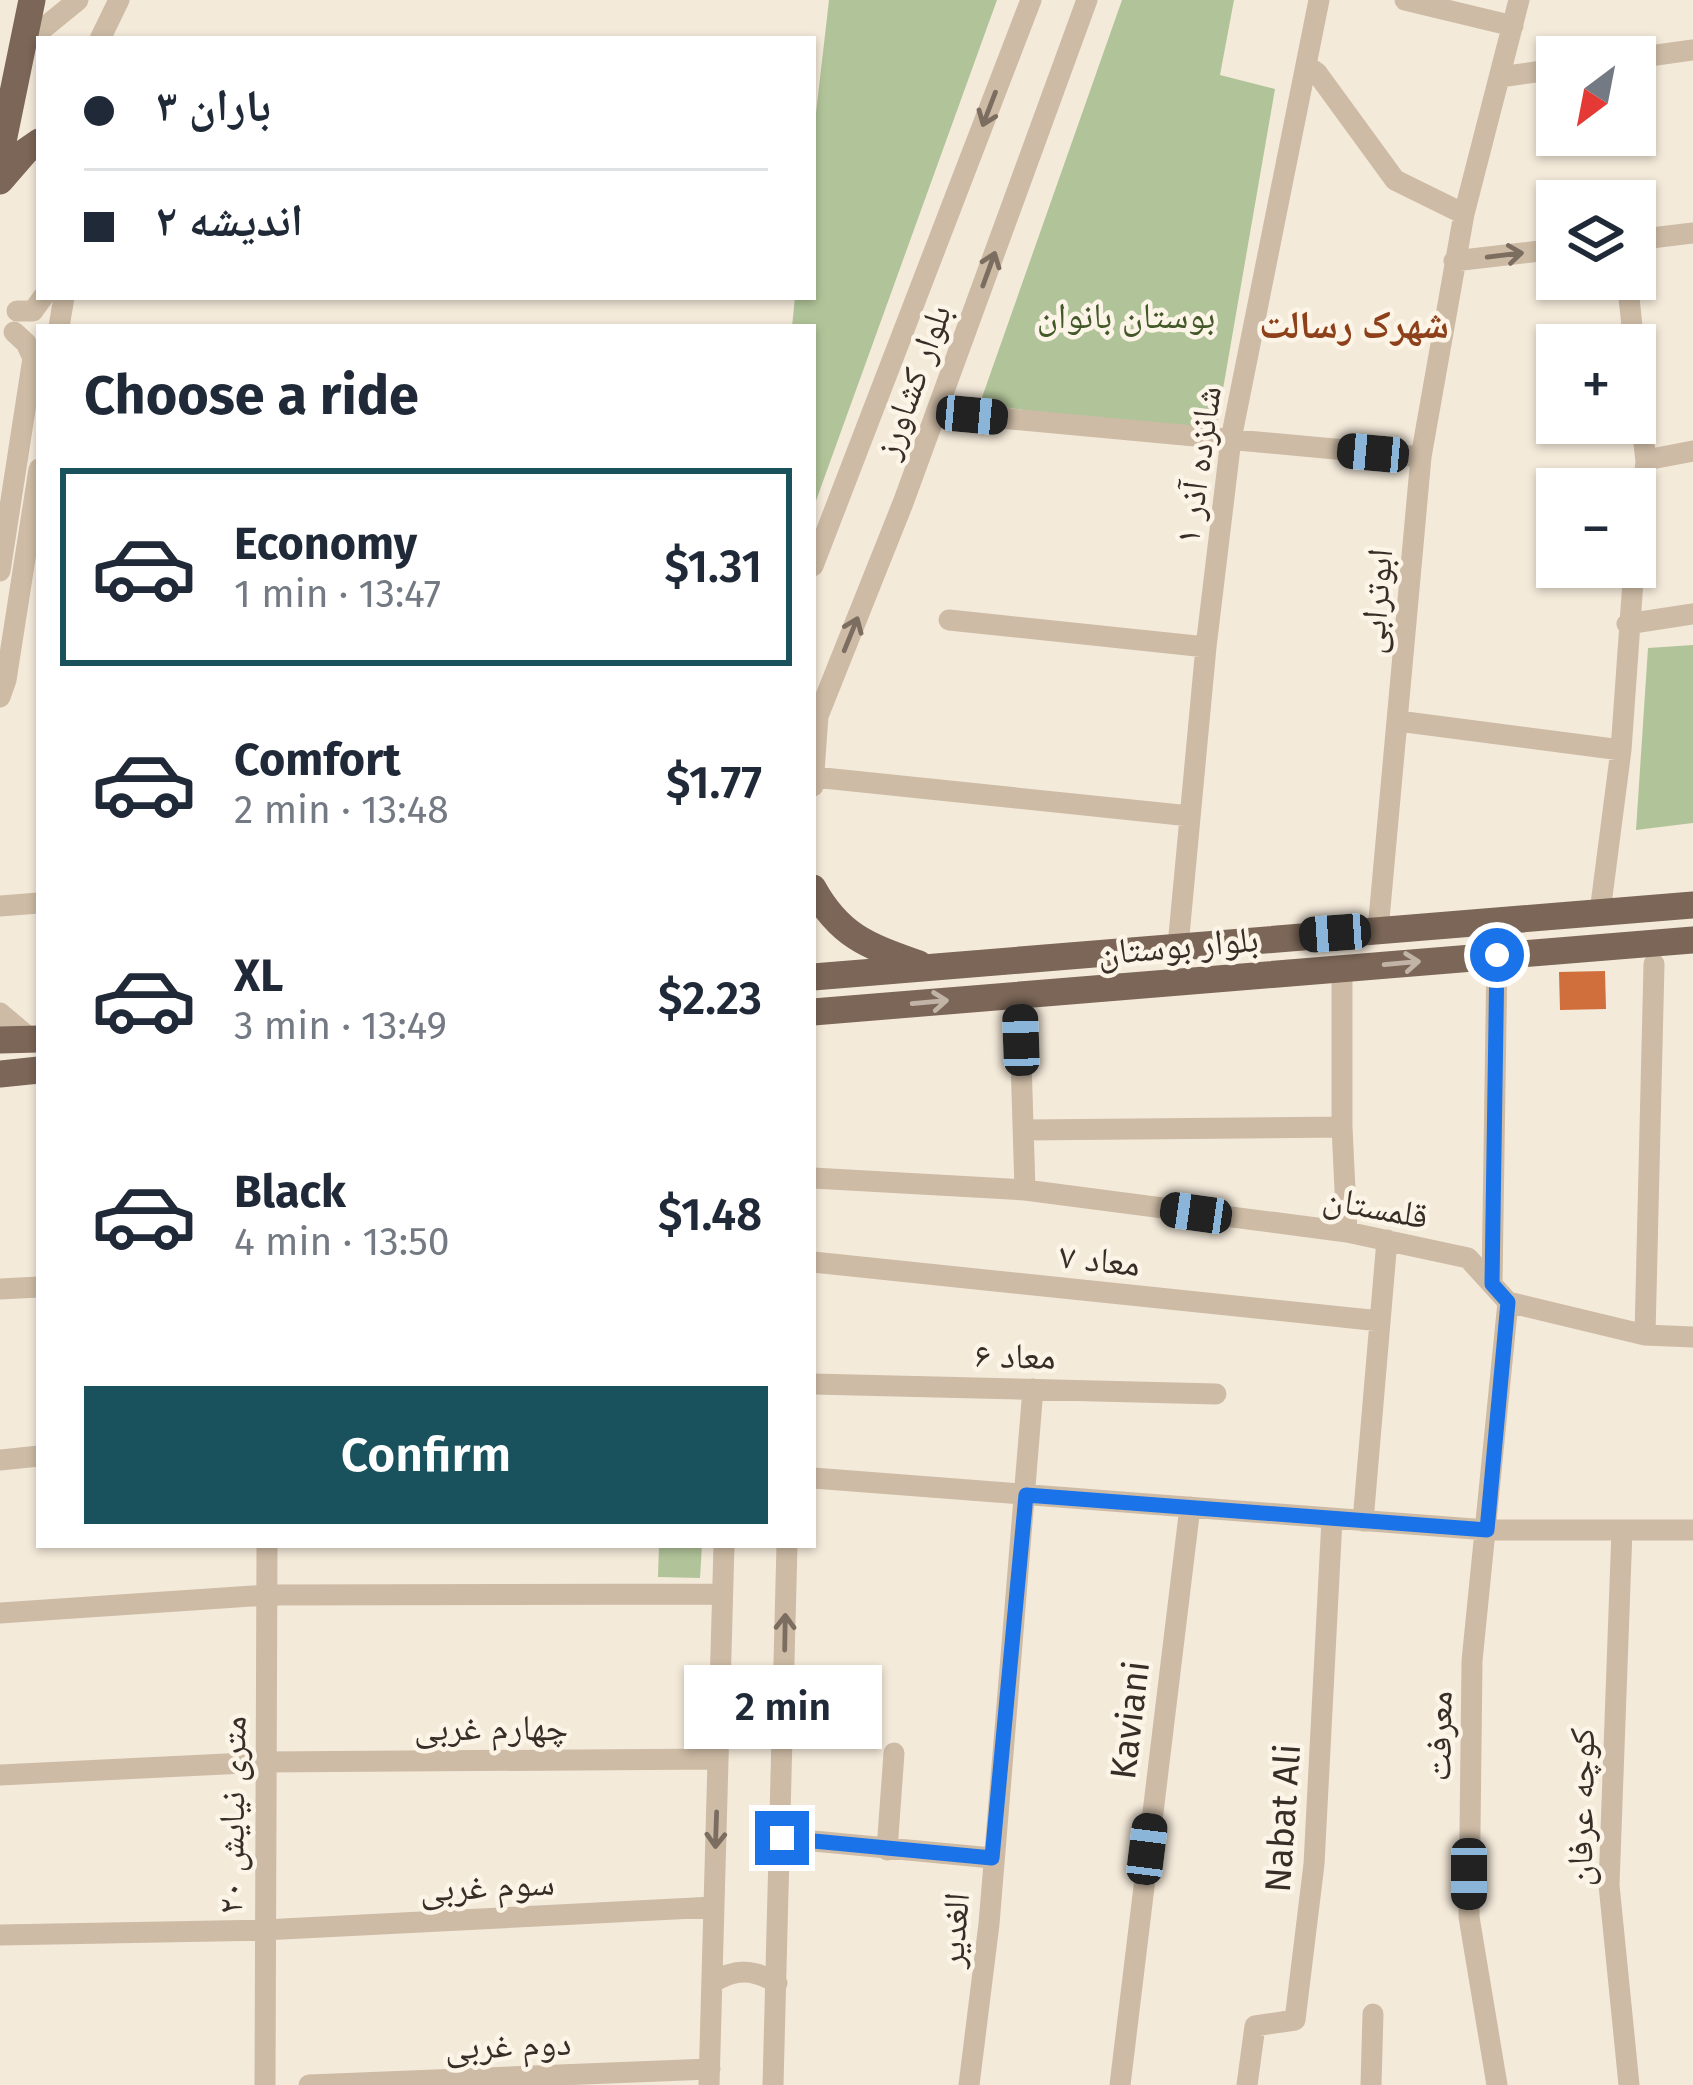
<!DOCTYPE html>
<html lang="en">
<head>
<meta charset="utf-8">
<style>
	:root { --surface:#fff; --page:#f2f2f3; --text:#1f2937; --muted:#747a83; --line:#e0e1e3; --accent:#19525d }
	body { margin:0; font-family:"Fira Sans","Noto Naskh Arabic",sans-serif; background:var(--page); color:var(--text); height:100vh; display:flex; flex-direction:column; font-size:45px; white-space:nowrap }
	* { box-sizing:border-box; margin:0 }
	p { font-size:39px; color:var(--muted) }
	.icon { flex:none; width:66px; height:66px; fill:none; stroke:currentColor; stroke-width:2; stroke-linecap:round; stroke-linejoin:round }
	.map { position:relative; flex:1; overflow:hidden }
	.panel { position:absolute; left:36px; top:324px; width:780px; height:1224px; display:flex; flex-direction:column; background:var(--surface); border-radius:0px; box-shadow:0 3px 9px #0004 }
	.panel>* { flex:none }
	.top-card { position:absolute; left:36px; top:36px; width:780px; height:264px; border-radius:0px; box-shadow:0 3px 9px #0004; display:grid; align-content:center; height:264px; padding:0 48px; background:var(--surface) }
	.needle { width:78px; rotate:212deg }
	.tools { position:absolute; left:1536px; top:36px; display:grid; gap:24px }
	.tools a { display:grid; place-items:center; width:120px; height:120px; border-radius:0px; background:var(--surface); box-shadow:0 3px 9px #0004; font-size:60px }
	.end { position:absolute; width:54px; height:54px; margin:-27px; border:15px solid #1a73e8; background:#fff; box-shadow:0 0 0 6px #fff }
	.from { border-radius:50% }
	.bubble { position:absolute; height:84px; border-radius:0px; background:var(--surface); box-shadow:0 3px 9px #0004; font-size:39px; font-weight:600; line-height:84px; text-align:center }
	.car { position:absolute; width:36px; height:72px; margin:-36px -18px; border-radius:15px; box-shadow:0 0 9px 3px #0007; background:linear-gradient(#222 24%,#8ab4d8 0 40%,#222 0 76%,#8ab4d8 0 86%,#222 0) }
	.top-card b { display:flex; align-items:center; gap:42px; height:114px; font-size:45px }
	.top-card b+b { border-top:3px solid var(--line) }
	.top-card i { width:30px; height:30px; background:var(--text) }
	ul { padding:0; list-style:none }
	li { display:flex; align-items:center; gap:36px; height:198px; margin:0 24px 18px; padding:0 24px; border:6px solid transparent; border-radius:0px }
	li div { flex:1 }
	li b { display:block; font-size:45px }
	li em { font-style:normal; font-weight:600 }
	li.on { border-color:var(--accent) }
	li>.icon { width:108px; height:108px; stroke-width:1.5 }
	h2 { padding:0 48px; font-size:54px; line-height:144px }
	.primary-button { display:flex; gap:24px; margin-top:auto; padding:24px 48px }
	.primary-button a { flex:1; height:138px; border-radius:0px; background:var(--accent); color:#fff; font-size:48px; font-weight:600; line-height:138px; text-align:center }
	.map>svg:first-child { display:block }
	.green { fill:#b1c499 }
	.building { fill:#d06e3c }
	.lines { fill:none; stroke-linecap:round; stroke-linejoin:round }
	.minor { stroke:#cdbba5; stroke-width:21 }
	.major { stroke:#7b6657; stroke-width:27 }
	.oneway { stroke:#7b6d60 }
	.oneway2 { stroke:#c1b4a6 }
	.route { stroke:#1a73e8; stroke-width:15 }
	.labels { text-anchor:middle; stroke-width:9; stroke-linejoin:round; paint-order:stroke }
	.park-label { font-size:36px; fill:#425828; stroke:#fbf4e7 }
	.street-label { font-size:36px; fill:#382e27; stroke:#fbf4e7 }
	.neighbourhood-label { font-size:39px; font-weight:bold; fill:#8d4019; stroke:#fbf4e7 }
</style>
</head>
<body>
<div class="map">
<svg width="1693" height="2085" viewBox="0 0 1693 2085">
	<rect width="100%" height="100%" fill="#f4eada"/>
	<path class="green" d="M 829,0 L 997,0 L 813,509 L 813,327 L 792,327 L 795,297 L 813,297 L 813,139 Z
		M 1122,0 L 1234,0 L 1220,75 L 1275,89 L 1214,441 L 980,403 Z
		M 1693,645 L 1693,823 L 1636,830 L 1648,648 Z
		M 659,1545 L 702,1545 L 700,1578 L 658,1577 Z"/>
	<path class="building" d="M 1605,971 L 1606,1009 L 1560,1010 L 1559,972 Z"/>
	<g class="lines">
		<path class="minor" d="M 1405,0 L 1513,26
			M 100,39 L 119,0
			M 24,44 L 78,0
			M 1635,58 L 1693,50
			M 1306,65 L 1317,73 L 1395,180 L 1464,214
			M 1500,77 L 1557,69
			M 1635,240 L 1693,233
			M 1454,261 L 1557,249
			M 1627,279 L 1634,345
			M 17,311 L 33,311 L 43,297
			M 59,327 L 64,297
			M 1635,358 L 1646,462 L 1635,557
			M 936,412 L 1421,457
			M 1646,460 L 1693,451
			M 813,566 L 1031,0
			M 0,571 L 33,358 L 26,343 L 14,332
			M 949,620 L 1206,647
			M 1627,624 L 1693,614
			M 0,697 L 6,680 L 39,469
			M 1398,721 L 1621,750
			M 814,777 L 1190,816
			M 813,786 L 818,716 L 903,503 L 1087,0
			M 0,906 L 39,903
			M 1600,912 L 1621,750 L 1634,567
			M 1378,930 L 1421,457 L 1464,214 L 1519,0
			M 1178,946 L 1206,647 L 1231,439 L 1319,0
			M 1342,967 L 1342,1127 L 1347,1232
			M 1019,994 L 1025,1190
			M 0,1013 L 32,1040
			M 1024,1130 L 1342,1127
			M 813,1178 L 1025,1190 L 1347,1232 L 1468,1258 L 1508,1302 L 1645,1335 L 1693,1337
			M 813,1262 L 1380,1321
			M 1492,1284 L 1497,955
			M 0,1289 L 39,1287
			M 1645,1335 L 1654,964
			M 813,1384 L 1216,1394
			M 0,1460 L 39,1456
			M 813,1478 L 1487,1530 L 1693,1530
			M 1363,1521 L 1387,1240
			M 1622,1530 L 1609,1885 L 1629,2085
			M 0,1613 L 267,1595 L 722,1594
			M 0,1775 L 264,1762 L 718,1759
			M 782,1838 L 992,1858
			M 887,1850 L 894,1753
			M 0,1935 L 263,1930 L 714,1907
			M 712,1983 C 736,1968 753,1969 777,1983
			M 265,2085 L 267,1545
			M 309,2085 L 710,2069
			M 709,2085 L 724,1545
			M 773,2085 L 787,1545
			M 969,2085 L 989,1924 L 1033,1389
			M 1120,2085 L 1190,1507
			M 1247,2085 L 1255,2026 L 1295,2020 L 1314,1864 L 1332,1519
			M 1371,2085 L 1373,2014
			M 1497,2085 L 1469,1917 L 1472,1661 L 1508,1302"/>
		<path class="major" d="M 0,156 L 32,0
			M 0,181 L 26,151 L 39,142
			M 813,888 C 840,937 869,946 919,964
			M 813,977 L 1693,905
			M 813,1012 L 1693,940
			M 0,1040 L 39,1039
			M 0,1074 L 39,1070"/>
	</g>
	<defs><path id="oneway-shaft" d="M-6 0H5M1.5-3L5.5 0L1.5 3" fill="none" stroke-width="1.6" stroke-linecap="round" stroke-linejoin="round" transform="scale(3)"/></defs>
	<g class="oneway">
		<use href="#oneway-shaft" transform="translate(989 109) rotate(111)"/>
		<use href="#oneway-shaft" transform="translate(1505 255) rotate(-7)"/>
		<use href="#oneway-shaft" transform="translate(989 269) rotate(-70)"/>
		<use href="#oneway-shaft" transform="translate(851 634) rotate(-68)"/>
		<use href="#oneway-shaft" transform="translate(785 1632) rotate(-89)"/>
		<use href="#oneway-shaft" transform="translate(716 1830) rotate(92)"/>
	</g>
	<g class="oneway2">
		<use href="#oneway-shaft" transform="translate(1402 963) rotate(-5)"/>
		<use href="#oneway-shaft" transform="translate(930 1002) rotate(-5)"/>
	</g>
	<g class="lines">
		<path class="route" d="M 782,1838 L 992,1858 L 1026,1495 L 1487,1530 L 1508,1302 L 1492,1284 L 1497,955"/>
	</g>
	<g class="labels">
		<g class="park-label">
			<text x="1126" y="328">بوستان بانوان</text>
		</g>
		<g class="street-label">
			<text transform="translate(912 381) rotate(-70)" y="13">بلوار کشاورز</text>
			<text transform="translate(1197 465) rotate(-82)" y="13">شانزده آذر ۱</text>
			<text transform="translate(1375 601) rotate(-85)" y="13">ابوترابی</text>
			<text transform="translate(1178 945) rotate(-5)" y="13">بلوار بوستان</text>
			<text transform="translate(1376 1206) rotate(11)" y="13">قلمستان</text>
			<text transform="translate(1100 1259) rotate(6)" y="13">معاد ۷</text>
			<text transform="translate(1015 1355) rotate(1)" y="13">معاد ۶</text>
			<text transform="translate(1129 1720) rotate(-83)" y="13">Kaviani</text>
			<text x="491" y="1740">چهارم غربی</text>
			<text transform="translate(1438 1736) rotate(-89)" y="13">معرفت</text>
			<text transform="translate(1580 1807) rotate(-89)" y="13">کوچه عرفان</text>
			<text transform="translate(231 1815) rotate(-89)" y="13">۲۰ متری نیایش</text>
			<text transform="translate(1282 1818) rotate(-86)" y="13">Nabat Ali</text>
			<text transform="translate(487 1885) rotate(-3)" y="13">سوم غربی</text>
			<text transform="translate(953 1930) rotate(-85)" y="13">الغدیر</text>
			<text transform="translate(508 2044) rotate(-2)" y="13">دوم غربی</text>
		</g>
		<g class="neighbourhood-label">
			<text x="1354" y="338">شهرک رسالت</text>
		</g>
	</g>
</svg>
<div class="tools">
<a><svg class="needle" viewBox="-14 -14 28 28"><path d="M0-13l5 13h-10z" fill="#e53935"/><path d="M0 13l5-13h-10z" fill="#747a83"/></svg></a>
<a><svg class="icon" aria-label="layers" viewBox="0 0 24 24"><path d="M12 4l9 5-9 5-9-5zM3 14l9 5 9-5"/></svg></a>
<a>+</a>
<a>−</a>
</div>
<i class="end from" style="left:1497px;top:955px"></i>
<i class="end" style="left:782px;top:1838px"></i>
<div class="bubble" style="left:684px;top:1665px;width:198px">2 min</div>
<i class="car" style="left:972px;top:415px;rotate:95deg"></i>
<i class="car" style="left:1373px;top:453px;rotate:275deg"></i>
<i class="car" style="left:1335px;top:933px;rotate:266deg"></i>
<i class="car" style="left:1021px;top:1040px;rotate:358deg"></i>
<i class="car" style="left:1196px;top:1213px;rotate:278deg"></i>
<i class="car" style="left:1147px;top:1849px;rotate:7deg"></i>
<i class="car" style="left:1469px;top:1874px;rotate:180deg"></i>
<div class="top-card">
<b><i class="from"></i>باران ۳</b>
<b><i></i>اندیشه ۲</b>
</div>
<section class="panel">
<h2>Choose a ride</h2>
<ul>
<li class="on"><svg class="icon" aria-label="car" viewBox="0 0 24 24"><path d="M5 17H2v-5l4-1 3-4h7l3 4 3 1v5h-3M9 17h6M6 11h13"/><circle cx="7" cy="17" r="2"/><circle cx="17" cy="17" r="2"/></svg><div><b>Economy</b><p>1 min · 13:47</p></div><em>$1.31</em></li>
<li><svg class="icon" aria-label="car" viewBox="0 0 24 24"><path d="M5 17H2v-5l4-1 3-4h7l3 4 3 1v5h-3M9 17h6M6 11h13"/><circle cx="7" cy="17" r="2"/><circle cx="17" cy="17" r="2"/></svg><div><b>Comfort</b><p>2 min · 13:48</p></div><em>$1.77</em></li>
<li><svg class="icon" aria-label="car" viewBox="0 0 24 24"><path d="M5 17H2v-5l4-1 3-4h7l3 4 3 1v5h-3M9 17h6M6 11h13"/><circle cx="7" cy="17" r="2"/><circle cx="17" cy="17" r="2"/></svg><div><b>XL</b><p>3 min · 13:49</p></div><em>$2.23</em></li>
<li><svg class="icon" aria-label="car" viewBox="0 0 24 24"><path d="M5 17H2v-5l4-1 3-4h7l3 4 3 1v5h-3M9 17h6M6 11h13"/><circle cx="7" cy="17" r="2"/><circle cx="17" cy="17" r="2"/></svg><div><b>Black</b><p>4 min · 13:50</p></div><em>$1.48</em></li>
</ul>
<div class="primary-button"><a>Confirm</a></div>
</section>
</div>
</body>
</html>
